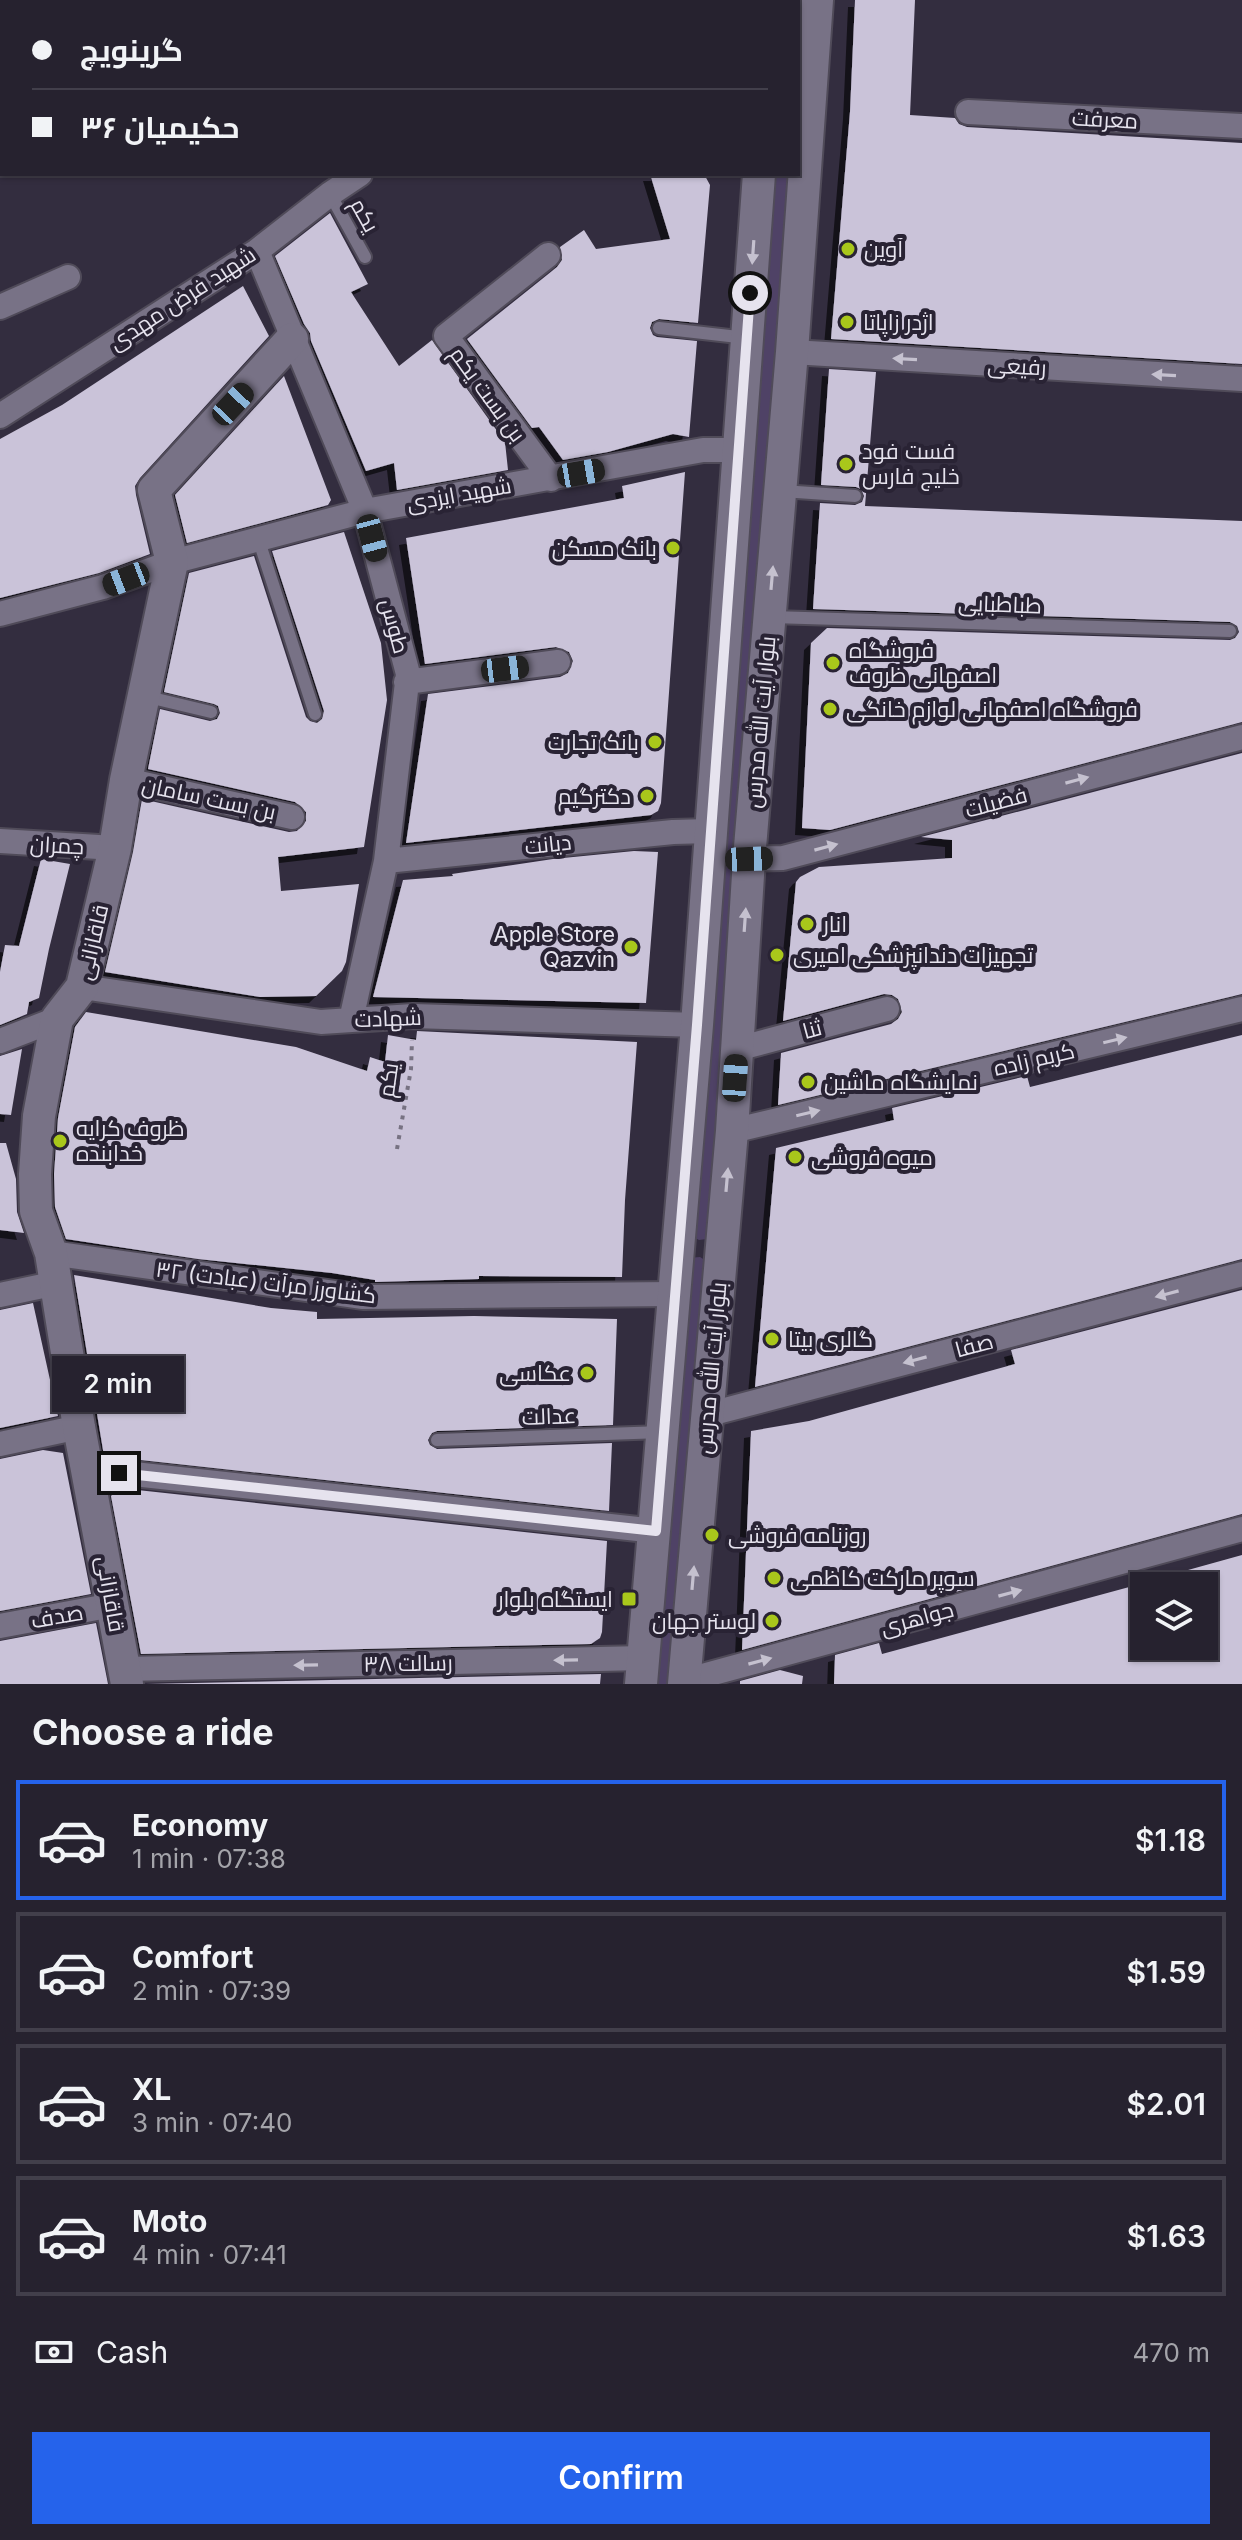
<!DOCTYPE html>
<html lang="en">
<head>
<meta charset="utf-8">
<style>
	:root { --surface:#26222f; --page:#2e2a37; --text:#f1f3f6; --muted:#a4a4aa; --line:#423f4b; --accent:#2563eb }
	body { margin:0; font-family:Inter,Cairo,sans-serif; background:var(--page); color:var(--text); height:100vh; display:flex; flex-direction:column; font-size:30px; white-space:nowrap }
	* { box-sizing:border-box; margin:0 }
	p { font-size:26px; color:var(--muted) }
	.icon { flex:none; width:44px; height:44px; fill:none; stroke:currentColor; stroke-width:2; stroke-linecap:round; stroke-linejoin:round }
	.map { position:relative; height:1684px; overflow:hidden }
	.drawer { display:flex; flex-direction:column; background:var(--surface); flex:1 }
	.drawer>* { flex:none }
	.top-card { position:absolute; left:0px; top:0px; width:800px; height:176px; box-shadow:0 2px 6px #0004,0 0 0 2px var(--line); display:grid; align-content:center; height:176px; padding:0 32px; background:var(--surface) }
	.tools { position:absolute; left:1130px; top:1572px; display:grid; gap:16px }
	.tools a { display:grid; place-items:center; width:88px; height:88px; border-radius:0px; background:var(--surface); box-shadow:0 2px 6px #0004,0 0 0 2px var(--line); font-size:40px }
	.end { position:absolute; width:36px; height:36px; margin:-18px; border:10px solid #e6e3ee; background:#111; box-shadow:0 0 0 4px #111 }
	.from { border-radius:50% }
	.bubble { position:absolute; height:56px; border-radius:0px; background:var(--surface); box-shadow:0 2px 6px #0004,0 0 0 2px var(--line); font-size:26px; font-weight:600; line-height:56px; text-align:center }
	.car { position:absolute; width:24px; height:48px; margin:-24px -12px; border-radius:10px; box-shadow:0 0 6px 2px #0007; background:linear-gradient(#222 24%,#8ab4d8 0 40%,#222 0 76%,#8ab4d8 0 86%,#222 0) }
	.top-card b { display:flex; align-items:center; gap:28px; height:76px; font-size:30px }
	.top-card b+b { border-top:2px solid var(--line) }
	.top-card i { width:20px; height:20px; background:var(--text) }
	ul { padding:0; list-style:none }
	li { display:flex; align-items:center; gap:24px; height:120px; margin:0 16px 12px; padding:0 16px; border:4px solid var(--line); border-radius:0px }
	li div { flex:1 }
	li b { display:block; font-size:30px }
	li em { font-style:normal; font-weight:600 }
	li.selected { border-color:var(--accent) }
	li>.icon { width:72px; height:72px; stroke-width:1.5 }
	h2 { padding:0 32px; font-size:36px; line-height:96px }
	.pay { display:flex; align-items:center; gap:20px; height:88px; padding:0 32px; font-size:30px }
	.pay p { margin-inline-start:auto }
	.primary-button { display:flex; gap:16px; margin-top:auto; padding:16px 32px }
	.primary-button a { flex:1; height:92px; border-radius:0px; background:var(--accent); color:#fff; font-size:32px; font-weight:600; line-height:92px; text-align:center }
	.map>svg:first-child { display:block }
	.green { fill:#4f4266 }
	.building { fill:#cac3d9; filter:url(#shadow) }
	.lines { fill:none; stroke-linecap:round; stroke-linejoin:round }
	.lane-casing { stroke:#504b59; stroke-width:16 }
	.street-casing { stroke:#504b59; stroke-width:28 }
	.secondary-casing { stroke:#504b59; stroke-width:36 }
	.path { stroke:#777282; stroke-width:4; stroke-dasharray:4 6; stroke-linecap:butt }
	.lane { stroke:#787286; stroke-width:12 }
	.street { stroke:#787286; stroke-width:24 }
	.secondary { stroke:#787286; stroke-width:32 }
	.oneway { fill:#c5c1cf }
	.route { stroke:#e6e3ee; stroke-width:10 }
	.poi-dot { fill:#a9c71b; stroke:#292334; stroke-width:3 }
	.labels { text-anchor:middle; stroke-width:8; stroke-linejoin:round; paint-order:stroke }
	.street-label { font-size:22px; fill:#e6e3ee; stroke:#292334 }
	.poi-label { font-size:22px; fill:#e6e3ee; stroke:#292334; text-anchor:start }
</style>
</head>
<body>
<div class="map">
<svg width="1242" height="1684" viewBox="0 0 1242 1684">
	<defs>
		<filter id="shadow"><feDropShadow dx="-7" dy="7" stdDeviation="0" flood-color="#0009"/></filter>
	</defs>
	<rect width="100%" height="100%" fill="#332d3f"/>
	<path class="green" d="M 765,0 L 817,0 L 722,1237 L 699,1240 L 679,1229 L 759,174 L 798,174 L 798,2 L 765,2 Z
		M 700,1257 L 719,1269 L 684,1684 L 652,1684 L 677,1259 Z"/>
	<path class="building" d="M 855,0 L 915,0 L 910,115 L 955,118 L 959,124 L 967,127 L 1242,143 L 1242,364 L 831,339 L 850,112 Z
		M 650,174 L 704,174 L 710,185 L 698,323 L 659,319 L 652,322 L 650,328 L 653,335 L 657,337 L 697,341 L 689,437 L 673,434 L 608,452 L 563,460 L 539,427 L 532,428 L 467,339 L 557,267 L 562,260 L 560,247 L 584,230 L 596,249 L 670,239 Z
		M 330,213 L 368,284 L 351,292 L 399,366 L 432,340 L 505,442 L 508,470 L 397,490 L 394,463 L 366,471 L 311,341 L 310,333 L 304,324 L 275,256 Z
		M 243,286 L 269,336 L 140,478 L 135,486 L 136,495 L 150,554 L 99,573 L 0,598 L 0,439 L 62,405 Z
		M 829,369 L 876,372 L 865,506 L 1242,521 L 1242,722 L 830,830 L 802,828 L 811,643 L 827,628 L 1230,640 L 1235,638 L 1239,632 L 1237,626 L 1230,622 L 813,609 L 820,503 L 855,505 L 862,502 L 864,496 L 861,489 L 856,487 L 821,485 Z
		M 284,376 L 331,500 L 328,505 L 187,543 L 175,495 Z
		M 685,472 L 661,803 L 658,811 L 651,815 L 406,843 L 428,694 L 560,677 L 568,673 L 573,661 L 569,652 L 556,647 L 425,664 L 406,538 L 624,498 L 622,486 Z
		M 344,532 L 381,643 L 387,700 L 364,847 L 278,857 L 281,891 L 359,884 L 346,962 L 342,971 L 316,996 L 260,997 L 105,972 L 133,852 L 142,799 L 289,832 L 297,831 L 306,821 L 306,812 L 295,802 L 148,769 L 160,709 L 210,721 L 217,719 L 220,713 L 218,706 L 214,704 L 164,692 L 189,573 L 254,556 L 306,717 L 310,721 L 317,723 L 322,719 L 324,711 L 272,551 Z
		M 1242,753 L 1242,994 L 778,1105 L 781,1053 L 891,1024 L 898,1019 L 902,1012 L 898,999 L 892,995 L 884,994 L 783,1021 L 796,882 L 800,877 L 819,867 L 952,858 L 952,840 L 921,837 Z
		M 634,851 L 658,852 L 646,1003 L 373,997 L 403,880 L 453,876 L 452,874 L 553,859 Z
		M 41,859 L 70,864 L 49,949 L 39,998 L 29,1002 L 27,1014 L 0,1025 L 0,972 L 5,945 L 19,946 Z
		M 86,1012 L 296,1047 L 367,1071 L 370,1057 L 385,1062 L 388,1035 L 416,1040 L 417,1031 L 637,1042 L 625,1200 L 622,1277 L 479,1276 L 479,1279 L 375,1282 L 375,1280 L 332,1273 L 198,1259 L 66,1239 L 55,1207 L 54,1174 L 58,1118 L 75,1027 Z
		M 1242,1035 L 1242,1259 L 755,1387 L 776,1148 L 894,1120 L 892,1108 L 1027,1076 L 1030,1087 Z
		M 22,1049 L 11,1115 L 0,1114 L 0,1056 Z
		M 0,1143 L 6,1143 L 16,1179 L 17,1212 L 24,1233 L 0,1230 Z
		M 74,1275 L 271,1308 L 317,1312 L 317,1319 L 474,1316 L 617,1319 L 613,1425 L 437,1431 L 432,1433 L 428,1440 L 430,1445 L 437,1449 L 612,1443 L 609,1511 L 104,1456 Z
		M 1242,1290 L 1242,1514 L 742,1650 L 751,1431 L 809,1421 L 1015,1364 L 1011,1350 Z
		M 33,1303 L 58,1416 L 0,1428 L 0,1310 Z
		M 43,1450 L 63,1453 L 91,1594 L 0,1611 L 0,1459 Z
		M 119,1488 L 607,1541 L 602,1632 L 600,1638 L 591,1644 L 141,1654 L 111,1496 Z
		M 1242,1555 L 1242,1684 L 834,1684 L 835,1655 L 879,1643 L 882,1654 L 1144,1583 L 1144,1646 L 1204,1646 L 1204,1586 L 1153,1586 L 1152,1580 Z
		M 96,1623 L 108,1684 L 0,1684 L 0,1641 Z
		M 780,1670 L 803,1676 L 802,1684 L 740,1684 L 740,1681 Z
		M 601,1674 L 600,1684 L 146,1684 Z"/>
	<g class="lines">
		<defs>
			<path id="lane" d="M 330,194 L 365,257
				M 659,328 L 747,338
				M 782,491 L 855,496
				M 258,538 L 315,714
				M 772,617 L 1230,631
				M 144,696 L 211,712
				M 437,1440 L 662,1432"/>
			<path id="street" d="M 224,0 L 225,2
				M 179,2 L 182,0
				M 629,2 L 632,0
				M 968,112 L 1242,126
				M 0,113 L 2,112
				M 257,251 L 365,511 L 408,674 L 386,861 L 351,1020
				M 548,255 L 446,336 L 551,479
				M 0,307 L 68,277
				M 792,352 L 1242,379
				M 0,416 L 257,251 L 330,194 L 360,174
				M 0,614 L 103,587 L 172,562 L 365,511 L 703,450 L 737,450
				M 406,682 L 558,662
				M 126,780 L 292,817
				M 0,841 L 115,848
				M 749,859 L 783,858 L 1242,737
				M 386,861 L 673,832 L 710,831
				M 82,987 L 321,1022 L 413,1016 L 697,1025
				M 0,1041 L 57,1019
				M 737,1049 L 887,1009
				M 732,1131 L 1242,1009
				M 51,1253 L 363,1297 L 674,1294
				M 0,1295 L 57,1283
				M 706,1415 L 1242,1274
				M 0,1444 L 79,1427
				M 88,1469 L 656,1531
				M 0,1626 L 113,1605
				M 125,1669 L 644,1658
				M 684,1681 L 1242,1529"/>
			<path id="secondary" d="M 755,0 L 755,2
				M 127,1684 L 79,1427 L 51,1253 L 36,1211 L 35,1174 L 39,1116 L 57,1019 L 82,987 L 115,848 L 126,780 L 172,562 L 154,490 L 292,339
				M 641,1684 L 697,1025 L 759,174
				M 684,1684 L 732,1131 L 749,859 L 792,352 L 817,0"/>
		</defs>
		<use href="#lane" class="lane-casing"/>
		<use href="#street" class="street-casing"/>
		<use href="#secondary" class="secondary-casing"/>
		<path class="path" d="M 397,1149 L 411,1069 L 412,1040"/>
		<use href="#lane" class="lane"/>
		<use href="#street" class="street"/>
		<use href="#secondary" class="secondary"/>
	</g>
	<defs><path id="oneway-solid" d="M-6-.8H1V-3.2L6.5 0L1 3.2V.8H-6Z" transform="scale(2)"/></defs>
	<g class="oneway">
		<use href="#oneway-solid" transform="translate(753 252) rotate(94)"/>
		<use href="#oneway-solid" transform="translate(905 359) rotate(-177)"/>
		<use href="#oneway-solid" transform="translate(1164 375) rotate(-177)"/>
		<use href="#oneway-solid" transform="translate(772 578) rotate(-85)"/>
		<use href="#oneway-solid" transform="translate(1077 780) rotate(-15)"/>
		<use href="#oneway-solid" transform="translate(826 847) rotate(-15)"/>
		<use href="#oneway-solid" transform="translate(745 920) rotate(-86)"/>
		<use href="#oneway-solid" transform="translate(1115 1040) rotate(-13)"/>
		<use href="#oneway-solid" transform="translate(808 1113) rotate(-13)"/>
		<use href="#oneway-solid" transform="translate(727 1180) rotate(-85)"/>
		<use href="#oneway-solid" transform="translate(1167 1294) rotate(165)"/>
		<use href="#oneway-solid" transform="translate(915 1360) rotate(165)"/>
		<use href="#oneway-solid" transform="translate(693 1578) rotate(-85)"/>
		<use href="#oneway-solid" transform="translate(1010 1593) rotate(-15)"/>
		<use href="#oneway-solid" transform="translate(566 1660) rotate(179)"/>
		<use href="#oneway-solid" transform="translate(760 1661) rotate(-15)"/>
		<use href="#oneway-solid" transform="translate(306 1665) rotate(179)"/>
	</g>
	<g class="lines">
		<path class="route" d="M 119,1473 L 656,1531 L 697,1025 L 750,293"/>
	</g>
	<g class="poi-dot">
		<circle cx="848" cy="249" r="8"/>
		<circle cx="847" cy="322" r="8"/>
		<circle cx="846" cy="464" r="8"/>
		<circle cx="673" cy="548" r="8"/>
		<circle cx="833" cy="663" r="8"/>
		<circle cx="830" cy="709" r="8"/>
		<circle cx="655" cy="742" r="8"/>
		<circle cx="647" cy="796" r="8"/>
		<circle cx="807" cy="924" r="8"/>
		<circle cx="631" cy="947" r="8"/>
		<circle cx="777" cy="955" r="8"/>
		<circle cx="808" cy="1082" r="8"/>
		<circle cx="60" cy="1141" r="8"/>
		<circle cx="795" cy="1157" r="8"/>
		<circle cx="772" cy="1339" r="8"/>
		<circle cx="587" cy="1373" r="8"/>
		<circle cx="712" cy="1535" r="8"/>
		<circle cx="774" cy="1578" r="8"/>
		<rect x="621" y="1591" width="16" height="16" rx="4"/>
		<circle cx="772" cy="1621" r="8"/>
	</g>
	<g class="labels">
		<g class="street-label">
			<text transform="translate(1105 119) rotate(3)" y="8">معرفت</text>
			<text transform="translate(365 215) rotate(61)" y="8">یکم</text>
			<text transform="translate(182 298) rotate(-33)" y="8">شهید فرض مهدی</text>
			<text transform="translate(1017 366) rotate(3)" y="8">رفیعی</text>
			<text transform="translate(488 394) rotate(54)" y="8">بن بست یکم</text>
			<text transform="translate(459 494) rotate(-10)" y="8">شهید ایزدی</text>
			<text transform="translate(1000 604) rotate(2)" y="8">طباطبایی</text>
			<text transform="translate(395 626) rotate(75)" y="8">طوس</text>
			<text transform="translate(760 722) rotate(-85)" y="8">بلوار آیت الله مدرس</text>
			<text transform="translate(209 798) rotate(12)" y="8">بن بست سامان</text>
			<text transform="translate(996 802) rotate(-15)" y="8">فضیلت</text>
			<text transform="translate(548 844) rotate(-6)" y="8">دیانت</text>
			<text transform="translate(57 845) rotate(3)" y="8">چمران</text>
			<text transform="translate(92 942) rotate(-77)" y="8">قاقازانی</text>
			<text transform="translate(388 1018) rotate(-2)" y="8">شهادت</text>
			<text transform="translate(812 1029) rotate(-15)" y="8">ثنا</text>
			<text transform="translate(1034 1059) rotate(-13)" y="8">کریم زاده</text>
			<text transform="translate(388 1080) rotate(-82)" y="8">یکم</text>
			<text transform="translate(266 1282) rotate(7)" y="8">۳۲ کشاورز مرآت (عبادت)</text>
			<text transform="translate(974 1345) rotate(-15)" y="8">صفا</text>
			<text transform="translate(711 1368) rotate(-85)" y="8">بلوار آیت الله مدرس</text>
			<text transform="translate(549 1416) rotate(-2)" y="8">عدالت</text>
			<text transform="translate(111 1594) rotate(80)" y="8">قاقازانی</text>
			<text transform="translate(57 1616) rotate(-10)" y="8">صدف</text>
			<text transform="translate(917 1618) rotate(-15)" y="8">جواهری</text>
			<text transform="translate(408 1663) rotate(-1)" y="8">۳۸ رسالت</text>
		</g>
		<g class="poi-label">
			<text x="864" y="257">آوین</text>
			<text x="863" y="330">اژدر زاپاتا</text>
			<text x="862" y="459">فست فود<tspan x="862" dy="25">خلیج فارس</tspan></text>
			<text x="657" y="556" text-anchor="end">بانک مسکن</text>
			<text x="849" y="658">فروشگاه<tspan x="849" dy="25">اصفهانی ظروف</tspan></text>
			<text x="846" y="717">فروشگاه اصفهانی لوازم خانگی</text>
			<text x="639" y="750" text-anchor="end">بانک تجارت</text>
			<text x="631" y="804" text-anchor="end">دکترگیم</text>
			<text x="823" y="932">انار</text>
			<text x="615" y="942" text-anchor="end">Apple Store<tspan x="615" dy="25">Qazvin</tspan></text>
			<text x="793" y="963">تجهیزات دندانپزشکی امیری</text>
			<text x="824" y="1090">نمایشگاه ماشین</text>
			<text x="76" y="1136">ظروف کرایه<tspan x="76" dy="25">خدابنده</tspan></text>
			<text x="811" y="1165">میوه فروشی</text>
			<text x="788" y="1347">گالری بیتا</text>
			<text x="571" y="1381" text-anchor="end">عکاسی</text>
			<text x="728" y="1543">روزنامه فروشی</text>
			<text x="790" y="1586">سوپر مارکت کاظمی</text>
			<text x="613" y="1607" text-anchor="end">ایستگاه بلوار</text>
			<text x="756" y="1629" text-anchor="end">لوستر جهان</text>
		</g>
	</g>
</svg>
<div class="tools">
<a><svg class="icon" aria-label="layers" viewBox="0 0 24 24"><path d="M12 4l9 5-9 5-9-5zM3 14l9 5 9-5"/></svg></a>
</div>
<i class="end from" style="left:750px;top:293px"></i>
<i class="end" style="left:119px;top:1473px"></i>
<div class="bubble" style="left:52px;top:1356px;width:132px">2 min</div>
<i class="car" style="left:233px;top:404px;rotate:43deg"></i>
<i class="car" style="left:581px;top:473px;rotate:80deg"></i>
<i class="car" style="left:372px;top:538px;rotate:165deg"></i>
<i class="car" style="left:126px;top:579px;rotate:249deg"></i>
<i class="car" style="left:505px;top:669px;rotate:83deg"></i>
<i class="car" style="left:749px;top:859px;rotate:88deg"></i>
<i class="car" style="left:735px;top:1078px;rotate:4deg"></i>
<div class="top-card">
<b><i class="from"></i>گرینویچ</b>
<b><i></i>۳۶ حکیمیان</b>
</div>
</div>
<section class="drawer">
<h2>Choose a ride</h2>
<ul>
<li class="selected"><svg class="icon" aria-label="car" viewBox="0 0 24 24"><path d="M5 17H2v-5l4-1 3-4h7l3 4 3 1v5h-3M9 17h6M6 11h13"/><circle cx="7" cy="17" r="2"/><circle cx="17" cy="17" r="2"/></svg><div><b>Economy</b><p>1 min · 07:38</p></div><em>$1.18</em></li>
<li><svg class="icon" aria-label="car" viewBox="0 0 24 24"><path d="M5 17H2v-5l4-1 3-4h7l3 4 3 1v5h-3M9 17h6M6 11h13"/><circle cx="7" cy="17" r="2"/><circle cx="17" cy="17" r="2"/></svg><div><b>Comfort</b><p>2 min · 07:39</p></div><em>$1.59</em></li>
<li><svg class="icon" aria-label="car" viewBox="0 0 24 24"><path d="M5 17H2v-5l4-1 3-4h7l3 4 3 1v5h-3M9 17h6M6 11h13"/><circle cx="7" cy="17" r="2"/><circle cx="17" cy="17" r="2"/></svg><div><b>XL</b><p>3 min · 07:40</p></div><em>$2.01</em></li>
<li><svg class="icon" aria-label="car" viewBox="0 0 24 24"><path d="M5 17H2v-5l4-1 3-4h7l3 4 3 1v5h-3M9 17h6M6 11h13"/><circle cx="7" cy="17" r="2"/><circle cx="17" cy="17" r="2"/></svg><div><b>Moto</b><p>4 min · 07:41</p></div><em>$1.63</em></li>
</ul>
<div class="pay"><svg class="icon" aria-label="cash" viewBox="0 0 24 24"><path d="M3 7h18v10H3z"/><circle cx="12" cy="12" r="2"/></svg>Cash<p>470 m</p></div>
<div class="primary-button"><a>Confirm</a></div>
</section>
</body>
</html>
